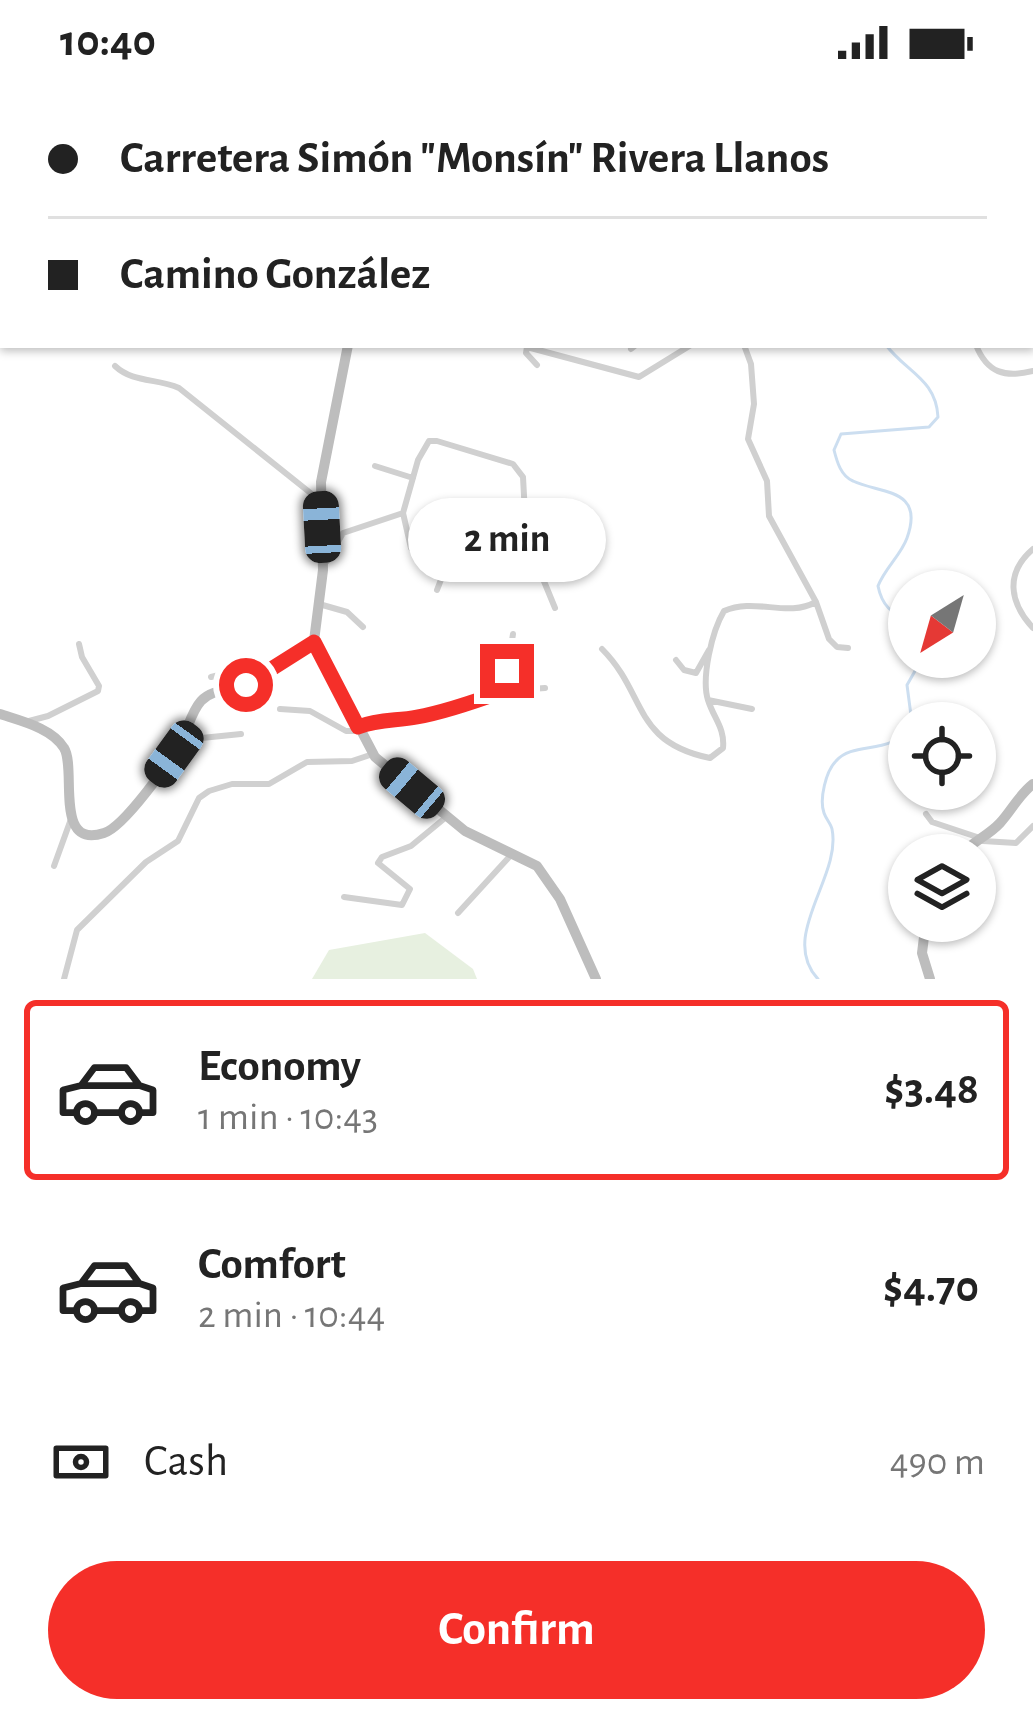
<!DOCTYPE html>
<html lang="en">
<head>
<meta charset="utf-8">
<style>
	:root { --surface:#fff; --page:#f2f2f2; --text:#222; --muted:#767676; --line:#e0e0e0; --accent:#f52f29 }
	body { margin:0; font-family:"Alegreya Sans",sans-serif; background:var(--page); color:var(--text); height:100vh; display:flex; flex-direction:column; font-size:45px; white-space:nowrap }
	* { box-sizing:border-box; margin:0 }
	p { font-size:39px; color:var(--muted) }
	.icon { flex:none; width:66px; height:66px; fill:none; stroke:currentColor; stroke-width:2; stroke-linecap:round; stroke-linejoin:round }
	.map { position:relative; height:895px; overflow:hidden }
	.side { display:flex; flex-direction:column; background:var(--surface); flex:1 }
	.side>* { flex:none }
	.hud { position:absolute; left:0px; top:0px; width:1035px; height:264px; box-shadow:0 3px 9px #0004; display:grid; align-content:center; height:264px; padding:0 48px; background:var(--surface) }
	.needle { width:78px; rotate:217deg }
	.buttons { position:absolute; left:888px; top:486px; display:grid; gap:24px }
	.buttons a { display:grid; place-items:center; width:108px; height:108px; border-radius:50%; background:var(--surface); box-shadow:0 3px 9px #0004; font-size:60px }
	.end { position:absolute; width:54px; height:54px; margin:-27px; border:15px solid #f52f29; background:#fff; box-shadow:0 0 0 6px #fff }
	.from { border-radius:50% }
	.bubble { position:absolute; height:84px; border-radius:42px; background:var(--surface); box-shadow:0 3px 9px #0004; font-size:39px; font-weight:700; line-height:84px; text-align:center }
	.car { position:absolute; width:36px; height:72px; margin:-36px -18px; border-radius:15px; box-shadow:0 0 9px 3px #0007; background:linear-gradient(#222 24%,#8ab4d8 0 40%,#222 0 76%,#8ab4d8 0 86%,#222 0) }
	.hud b { display:flex; align-items:center; gap:42px; height:114px; font-size:45px }
	.hud b+b { border-top:3px solid var(--line) }
	.hud i { width:30px; height:30px; background:var(--text) }
	ul { padding:21px 0 0; list-style:none }
	li { display:flex; align-items:center; gap:36px; height:180px; margin:0 24px 18px; padding:0 24px; border:6px solid transparent; border-radius:12px }
	li div { flex:1 }
	li b { display:block; font-size:45px }
	li em { font-style:normal; font-weight:700 }
	li.selected { border-color:var(--accent) }
	li>.icon { width:108px; height:108px; stroke-width:1.5 }
	.pay { display:flex; align-items:center; gap:30px; height:132px; padding:0 48px; font-size:45px }
	.pay p { margin-inline-start:auto }
	.button { display:flex; gap:24px; margin-top:auto; padding:24px 48px }
	.button a { flex:1; height:138px; border-radius:72px; background:var(--accent); color:#fff; font-size:48px; font-weight:700; line-height:138px; text-align:center }
	.status { display:flex; justify-content:space-between; align-items:center; height:84px; padding:0 60px; background:var(--surface); direction:ltr }
	.status svg { height:33px; fill:currentColor }
	.map>svg:first-child { display:block }
	.green { fill:#e7f0e0 }
	.lines { fill:none; stroke-linecap:round; stroke-linejoin:round }
	.stream { stroke:#ccdef0; stroke-width:3 }
	.street { stroke:#d0d0d0; stroke-width:6 }
	.secondary { stroke:#bdbdbd; stroke-width:10 }
	.route { stroke:#f52f29; stroke-width:15 }
</style>
</head>
<body>
<div class="status"><b>10:40</b><svg viewBox="0 0 49 12"><path d="M0 12V9h3v3zM5 12V6h3v6zM10 12V3h3v9zM15 12V0h3v12zM26 1h20v11H26zM47 4h2v5h-2z"/></svg></div>
<div class="map">
<svg width="1033" height="895" viewBox="0 0 1033 895">
	<rect width="100%" height="100%" fill="#fff"/>
	<path class="green" d="M 425,849 L 473,885 L 477,895 L 312,895 L 329,866 Z"/>
	<g class="lines">
		<path class="stream" d="M 829,0 L 831,3
			M 886,261 C 906,288 936,295 938,333 L 929,343 L 841,350 L 834,366 C 837,378 841,392 853,397 C 881,410 925,404 907,454 C 901,471 885,484 878,502 C 882,522 891,528 909,538
			M 912,639 L 907,601 L 923,573
			M 818,895 C 778,852 842,793 832,745 C 831,740 826,735 824,729 C 819,715 826,687 836,677 C 853,657 890,671 909,645"/>
		<path class="street" d="M 606,0 L 606,3
			M 523,3 L 525,0
			M 1032,78 L 1033,77
			M 1032,179 L 1033,195
			M 744,261 L 751,280 L 754,320 L 748,355 L 767,397 L 769,432 L 816,518 L 829,555 L 837,563 L 848,564
			M 976,261 C 987,289 1005,294 1033,287
			M 631,265 L 636,261
			M 537,281 L 526,269 L 527,263 L 639,293 L 691,261
			M 115,282 C 133,299 157,294 179,304 L 318,415
			M 375,382 L 413,394
			M 403,429 L 411,464 L 442,493 L 437,506
			M 1033,465 C 1005,489 1009,518 1033,544
			M 327,477 L 343,449 L 403,429 L 418,376 L 429,357 L 437,357 L 513,380 L 523,393 L 527,467 L 541,490 L 555,524
			M 319,520 L 347,528 L 363,543
			M 602,565 C 647,610 632,658 710,674 L 723,664 C 725,644 714,635 708,616 C 701,594 712,547 724,527 C 755,513 787,534 816,518
			M 676,576 L 684,586 L 696,589 L 709,566
			M 211,593 L 235,587 L 258,593
			M 504,607 L 545,604
			M 708,616 L 752,625
			M 280,625 L 310,627 L 346,647 L 360,647
			M 29,637 L 48,632 L 98,607 L 99,602 L 82,573 L 79,560
			M 362,642 L 377,636 L 418,633 L 504,607 L 513,550
			M 182,656 L 241,650
			M 926,730 L 932,738 L 977,753
			M 983,757 L 1016,759 L 1033,742
			M 54,782 L 71,735
			M 344,813 L 402,821 L 410,805 L 378,779 L 382,773 L 411,762 L 445,734
			M 458,829 L 511,771
			M 64,895 L 77,846 L 146,778 L 178,757 L 199,714 L 209,707 L 232,700 L 269,700 L 307,678 L 352,677 L 373,670"/>
		<path class="secondary" d="M 366,0 L 366,3
			M 348,261 L 321,398 L 323,486 L 314,557 L 375,673 L 465,747 L 537,782 L 560,815 L 596,895
			M 0,630 C 21,637 52,644 64,664 C 77,684 53,766 104,749 C 124,743 170,678 181,658 C 188,645 191,628 201,617 C 212,605 229,607 243,602 C 268,592 292,572 314,558
			M 961,771 C 973,757 988,752 1000,739 C 1012,726 1018,712 1033,700
			M 926,837 L 922,869 L 930,895"/>
	</g>
	<g class="lines">
		<path class="route" d="M 246,601 L 314,558 L 358,643 C 379,635 396,637 417,633 C 440,629 482,615 504,607 L 507,587"/>
	</g>
</svg>
<div class="buttons">
<a><svg class="needle" viewBox="-14 -14 28 28"><path d="M0-13l5 13h-10z" fill="#e53935"/><path d="M0 13l5-13h-10z" fill="#767676"/></svg></a>
<a><svg class="icon" aria-label="locate" viewBox="0 0 24 24"><circle cx="12" cy="12" r="6"/><path d="M12 2v4M12 18v4M2 12h4M18 12h4"/></svg></a>
<a><svg class="icon" aria-label="layers" viewBox="0 0 24 24"><path d="M12 4l9 5-9 5-9-5zM3 14l9 5 9-5"/></svg></a>
</div>
<i class="end from" style="left:246px;top:601px"></i>
<i class="end" style="left:507px;top:587px"></i>
<div class="bubble" style="left:408px;top:414px;width:198px">2 min</div>
<i class="car" style="left:322px;top:443px;rotate:357deg"></i>
<i class="car" style="left:174px;top:670px;rotate:216deg"></i>
<i class="car" style="left:412px;top:704px;rotate:310deg"></i>
<div class="hud">
<b><i class="from"></i>Carretera Simón &quot;Monsín&quot; Rivera Llanos</b>
<b><i></i>Camino González</b>
</div>
</div>
<section class="side">
<ul>
<li class="selected"><svg class="icon" aria-label="car" viewBox="0 0 24 24"><path d="M5 17H2v-5l4-1 3-4h7l3 4 3 1v5h-3M9 17h6M6 11h13"/><circle cx="7" cy="17" r="2"/><circle cx="17" cy="17" r="2"/></svg><div><b>Economy</b><p>1 min · 10:43</p></div><em>$3.48</em></li>
<li><svg class="icon" aria-label="car" viewBox="0 0 24 24"><path d="M5 17H2v-5l4-1 3-4h7l3 4 3 1v5h-3M9 17h6M6 11h13"/><circle cx="7" cy="17" r="2"/><circle cx="17" cy="17" r="2"/></svg><div><b>Comfort</b><p>2 min · 10:44</p></div><em>$4.70</em></li>
</ul>
<div class="pay"><svg class="icon" aria-label="cash" viewBox="0 0 24 24"><path d="M3 7h18v10H3z"/><circle cx="12" cy="12" r="2"/></svg>Cash<p>490 m</p></div>
<div class="button"><a>Confirm</a></div>
</section>
</body>
</html>
